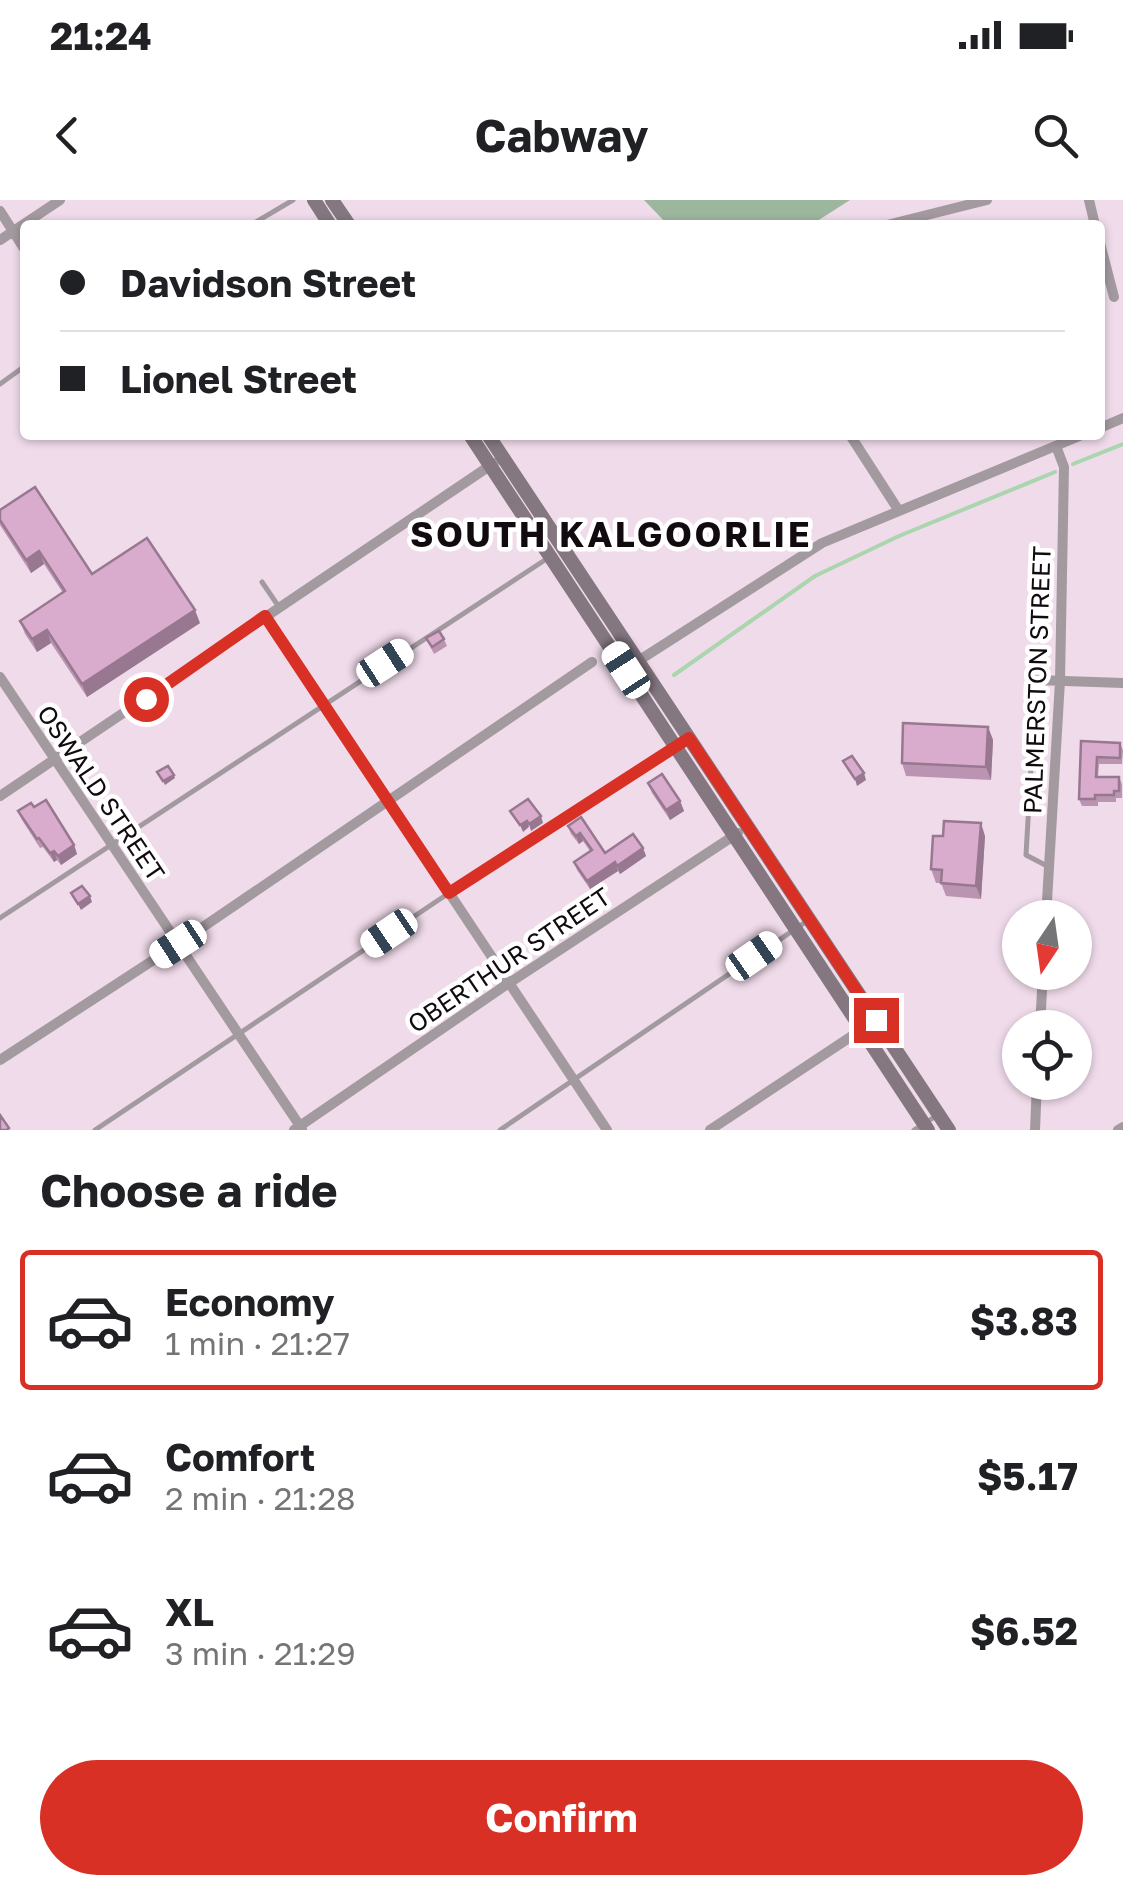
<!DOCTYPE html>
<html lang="en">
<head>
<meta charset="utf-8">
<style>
	:root { --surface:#fff; --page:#f2f2f2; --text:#202124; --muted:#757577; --line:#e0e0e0; --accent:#d93025 }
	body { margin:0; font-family:"Golos Text",sans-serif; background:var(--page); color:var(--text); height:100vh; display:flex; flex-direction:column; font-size:38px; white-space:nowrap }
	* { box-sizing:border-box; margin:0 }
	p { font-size:32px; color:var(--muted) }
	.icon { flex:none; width:55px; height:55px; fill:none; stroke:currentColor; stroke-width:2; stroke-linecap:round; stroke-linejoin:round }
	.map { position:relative; height:930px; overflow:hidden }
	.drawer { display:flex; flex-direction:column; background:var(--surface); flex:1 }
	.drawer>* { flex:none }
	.top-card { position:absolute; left:20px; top:20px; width:1085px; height:220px; border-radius:10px; box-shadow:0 2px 8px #0004; display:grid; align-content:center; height:220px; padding:0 40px; background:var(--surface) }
	.needle { width:65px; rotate:193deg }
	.controls { position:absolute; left:1002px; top:700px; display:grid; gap:20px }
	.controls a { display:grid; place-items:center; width:90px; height:90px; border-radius:50%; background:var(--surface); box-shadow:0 2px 8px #0004; font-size:50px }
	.end { position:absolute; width:45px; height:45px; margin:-22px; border:12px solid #d93025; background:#fff; box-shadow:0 0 0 5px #fff }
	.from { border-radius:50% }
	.car { position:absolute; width:30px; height:60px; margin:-30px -15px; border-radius:12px; box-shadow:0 0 8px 2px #0007; background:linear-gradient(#fff 24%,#345 0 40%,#fff 0 76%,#345 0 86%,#fff 0) }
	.top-card b { display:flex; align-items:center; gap:35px; height:95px; font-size:38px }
	.top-card b+b { border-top:2px solid var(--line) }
	.top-card i { width:25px; height:25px; background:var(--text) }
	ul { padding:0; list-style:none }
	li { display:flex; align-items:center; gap:30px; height:140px; margin:0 20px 15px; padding:0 20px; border:5px solid transparent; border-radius:10px }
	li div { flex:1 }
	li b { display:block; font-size:38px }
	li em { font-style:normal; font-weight:700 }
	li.on { border-color:var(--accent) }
	li>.icon { width:90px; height:90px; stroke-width:1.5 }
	h2 { padding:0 40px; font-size:45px; line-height:120px }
	.cta { display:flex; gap:20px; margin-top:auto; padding:20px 40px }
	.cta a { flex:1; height:115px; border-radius:60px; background:var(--accent); color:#fff; font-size:40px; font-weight:700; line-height:115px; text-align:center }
	.status { display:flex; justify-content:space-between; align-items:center; height:70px; padding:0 50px; background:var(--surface); direction:ltr }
	.status svg { height:28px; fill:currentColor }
	header { display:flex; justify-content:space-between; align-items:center; height:130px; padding:0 40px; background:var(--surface); font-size:45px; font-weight:700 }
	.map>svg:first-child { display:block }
	.green { fill:#9db79f }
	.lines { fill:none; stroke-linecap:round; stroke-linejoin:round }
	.stream { stroke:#abd5af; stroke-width:4 }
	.lane { stroke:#a39aa0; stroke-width:5 }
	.street { stroke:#a39aa0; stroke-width:10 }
	.secondary { stroke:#847780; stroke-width:14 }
	.wall { fill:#bb94b1 }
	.shaded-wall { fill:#987890 }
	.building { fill:#d9acce; stroke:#987890; stroke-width:2.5 }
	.route { stroke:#d93025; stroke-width:12 }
	.labels { text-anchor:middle; stroke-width:9; stroke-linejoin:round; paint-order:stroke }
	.street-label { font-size:25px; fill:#110a0f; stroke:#fff }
	.district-label { font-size:35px; font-weight:bold; letter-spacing:2.5px; fill:#110a0f; stroke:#fff }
</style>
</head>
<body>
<div class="status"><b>21:24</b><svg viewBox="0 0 49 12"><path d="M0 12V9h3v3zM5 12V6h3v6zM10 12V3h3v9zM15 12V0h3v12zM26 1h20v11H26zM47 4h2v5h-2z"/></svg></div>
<header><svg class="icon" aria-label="back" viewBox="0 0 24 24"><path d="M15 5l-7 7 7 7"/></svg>Cabway<svg class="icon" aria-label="search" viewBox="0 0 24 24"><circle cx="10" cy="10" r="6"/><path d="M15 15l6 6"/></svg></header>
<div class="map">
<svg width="1123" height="930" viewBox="0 0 1123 930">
	<rect width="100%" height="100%" fill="#f0dbea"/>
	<path class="green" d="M 644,0 L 850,0 L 811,25 L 668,25 Z"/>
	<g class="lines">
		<path class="stream" d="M 1073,264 L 1123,244
			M 674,475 L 815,376 L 899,336 L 1055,272"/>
		<path class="lane" d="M 251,25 L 293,0
			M 0,184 L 25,166
			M 262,382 L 279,407
			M 1036,480 L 1026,655 L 1049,667
			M 0,718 L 548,358
			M 95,930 L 449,693 L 674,548
			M 500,930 L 807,721
			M 914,930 L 936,916"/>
		<path class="street" d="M 1089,0 L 1095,25
			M 0,11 L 25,50
			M 887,25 L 987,0
			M 0,40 L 60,0
			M 1100,43 L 1114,97
			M 1100,228 L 1123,218
			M 850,235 L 899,311
			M 265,416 L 607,930
			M 635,463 L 822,343 L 1082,235
			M 0,477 L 302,929
			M 1036,480 L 1123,483
			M 0,596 L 494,263
			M 1046,718 L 1060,481 L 1064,267 L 1056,246
			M 1040,828 L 1043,772
			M 0,860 L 178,744 L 592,462
			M 294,930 L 509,783 L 738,633
			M 710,930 L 876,820
			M 1035,930 L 1037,882
			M 1118,930 L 1123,927"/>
		<path class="secondary" d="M 314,0 L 330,25
			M 332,0 L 349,25
			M 470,235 L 928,930
			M 488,235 L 949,930"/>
	</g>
	<path class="wall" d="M 0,310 L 92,374 L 200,423 L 87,497 L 51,443 L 37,452 L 25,434 L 20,421 L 63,393 L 44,364 L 31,373 L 0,325 Z
		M 426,438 L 444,439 L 447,446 L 434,454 Z
		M 988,527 L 993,540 L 991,580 L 906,576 L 902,563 Z
		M 1081,541 L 1120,543 L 1123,550 L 1122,564 L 1099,564 L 1098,577 L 1119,577 L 1122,584 L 1122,598 L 1116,598 L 1116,602 L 1098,602 L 1098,606 L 1082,606 L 1079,599 Z
		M 648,583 L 680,601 L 684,611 L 670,620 L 652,593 Z
		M 34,607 L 74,645 L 77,654 L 61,665 L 57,660 L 54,662 L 43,647 L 40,648 L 22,620 L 18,611 Z
		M 568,626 L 605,653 L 643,648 L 646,656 L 620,674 L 618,671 L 590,689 L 577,670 L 574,662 L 590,651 L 583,641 L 579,644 L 571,634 Z
		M 985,636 L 981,699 L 946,696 L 941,683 L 936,683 L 931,669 Z"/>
	<path class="shaded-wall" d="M 39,351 L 44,364 L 31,373 L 26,360 Z
		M 195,410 L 200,423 L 87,497 L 82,484 Z
		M 47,430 L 51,443 L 37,452 L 32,439 Z
		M 988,527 L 993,540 L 991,580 L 986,567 Z
		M 864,573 L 866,580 L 857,586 L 855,579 Z
		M 174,575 L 175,578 L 165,585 L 163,581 Z
		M 680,601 L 684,611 L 670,620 L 666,610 Z
		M 541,616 L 543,623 L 531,631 L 529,624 Z
		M 527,621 L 529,627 L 523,632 L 520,625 Z
		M 981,623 L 985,636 L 981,699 L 976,686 Z
		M 580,633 L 583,641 L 579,644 L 576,636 Z
		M 74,645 L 77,654 L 61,665 L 58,656 Z
		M 643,648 L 646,656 L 620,674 L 617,666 Z
		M 54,651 L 57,660 L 54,662 L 50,653 Z
		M 615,662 L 618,671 L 590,689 L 587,681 Z
		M 90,696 L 92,702 L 81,710 L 78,704 Z"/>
	<path class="building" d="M 35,287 L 92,374 L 147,338 L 195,410 L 82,484 L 47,430 L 32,439 L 20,421 L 65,391 L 39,351 L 26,360 L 0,320 L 0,310 Z
		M 439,431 L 444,439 L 432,447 L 426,438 Z
		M 903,523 L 988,527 L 986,567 L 902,563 Z
		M 1081,541 L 1120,543 L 1120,558 L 1097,557 L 1096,577 L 1119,577 L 1119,591 L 1114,591 L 1114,595 L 1095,595 L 1095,599 L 1079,599 Z
		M 852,556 L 864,573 L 855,579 L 843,561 Z
		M 168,566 L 174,575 L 163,581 L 157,572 Z
		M 662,574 L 680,601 L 666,610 L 648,583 Z
		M 528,599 L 541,616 L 529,624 L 527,621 L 520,625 L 510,611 Z
		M 46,600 L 74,645 L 58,656 L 54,651 L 50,653 L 39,638 L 37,639 L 18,611 L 31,603 L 34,607 Z
		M 581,617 L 605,653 L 633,634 L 643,648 L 617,666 L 615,662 L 587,681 L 574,662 L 592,650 L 580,633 L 576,636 L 568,626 Z
		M 944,621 L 981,623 L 976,686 L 941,683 L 942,670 L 931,669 L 933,636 L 943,636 Z
		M 82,686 L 90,696 L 78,704 L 71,693 Z
		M 0,915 L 9,928 L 7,930 L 0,930 Z"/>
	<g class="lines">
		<path class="route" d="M 146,499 L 265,416 L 449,693 L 689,538 L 876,820"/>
	</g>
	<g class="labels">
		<g class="street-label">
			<text transform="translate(1037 480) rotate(-88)" y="9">PALMERSTON STREET</text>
			<text transform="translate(101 593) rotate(56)" y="9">OSWALD STREET</text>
			<text transform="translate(509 760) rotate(-34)" y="9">OBERTHUR STREET</text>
		</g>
		<g class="district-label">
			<text x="611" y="347">SOUTH KALGOORLIE</text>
		</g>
	</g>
</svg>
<div class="controls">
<a><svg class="needle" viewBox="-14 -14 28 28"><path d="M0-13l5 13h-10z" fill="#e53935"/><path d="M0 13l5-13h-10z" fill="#757577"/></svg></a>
<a><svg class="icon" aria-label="locate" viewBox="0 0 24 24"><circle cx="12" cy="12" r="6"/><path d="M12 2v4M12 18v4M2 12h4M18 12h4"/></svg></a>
</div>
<i class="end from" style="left:146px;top:499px"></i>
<i class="end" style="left:876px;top:820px"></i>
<i class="car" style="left:385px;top:463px;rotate:57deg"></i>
<i class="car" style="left:626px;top:470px;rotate:327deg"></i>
<i class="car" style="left:389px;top:733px;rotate:236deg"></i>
<i class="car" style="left:178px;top:744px;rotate:237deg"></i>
<i class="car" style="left:754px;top:756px;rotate:55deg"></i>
<div class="top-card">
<b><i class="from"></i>Davidson Street</b>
<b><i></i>Lionel Street</b>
</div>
</div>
<section class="drawer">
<h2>Choose a ride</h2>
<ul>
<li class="on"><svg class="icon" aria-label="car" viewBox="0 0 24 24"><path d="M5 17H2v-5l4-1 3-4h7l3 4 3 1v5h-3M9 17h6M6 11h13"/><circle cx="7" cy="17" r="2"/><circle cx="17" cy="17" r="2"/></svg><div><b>Economy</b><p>1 min · 21:27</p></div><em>$3.83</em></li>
<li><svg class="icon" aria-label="car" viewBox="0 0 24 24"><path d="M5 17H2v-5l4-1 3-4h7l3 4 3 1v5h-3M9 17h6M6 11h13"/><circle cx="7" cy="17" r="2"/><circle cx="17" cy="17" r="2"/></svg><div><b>Comfort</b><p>2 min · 21:28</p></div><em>$5.17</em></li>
<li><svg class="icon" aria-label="car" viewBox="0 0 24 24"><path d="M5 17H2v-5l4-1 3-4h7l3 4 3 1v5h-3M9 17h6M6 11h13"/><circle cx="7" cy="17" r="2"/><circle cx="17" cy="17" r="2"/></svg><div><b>XL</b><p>3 min · 21:29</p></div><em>$6.52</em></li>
</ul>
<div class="cta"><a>Confirm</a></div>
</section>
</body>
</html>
